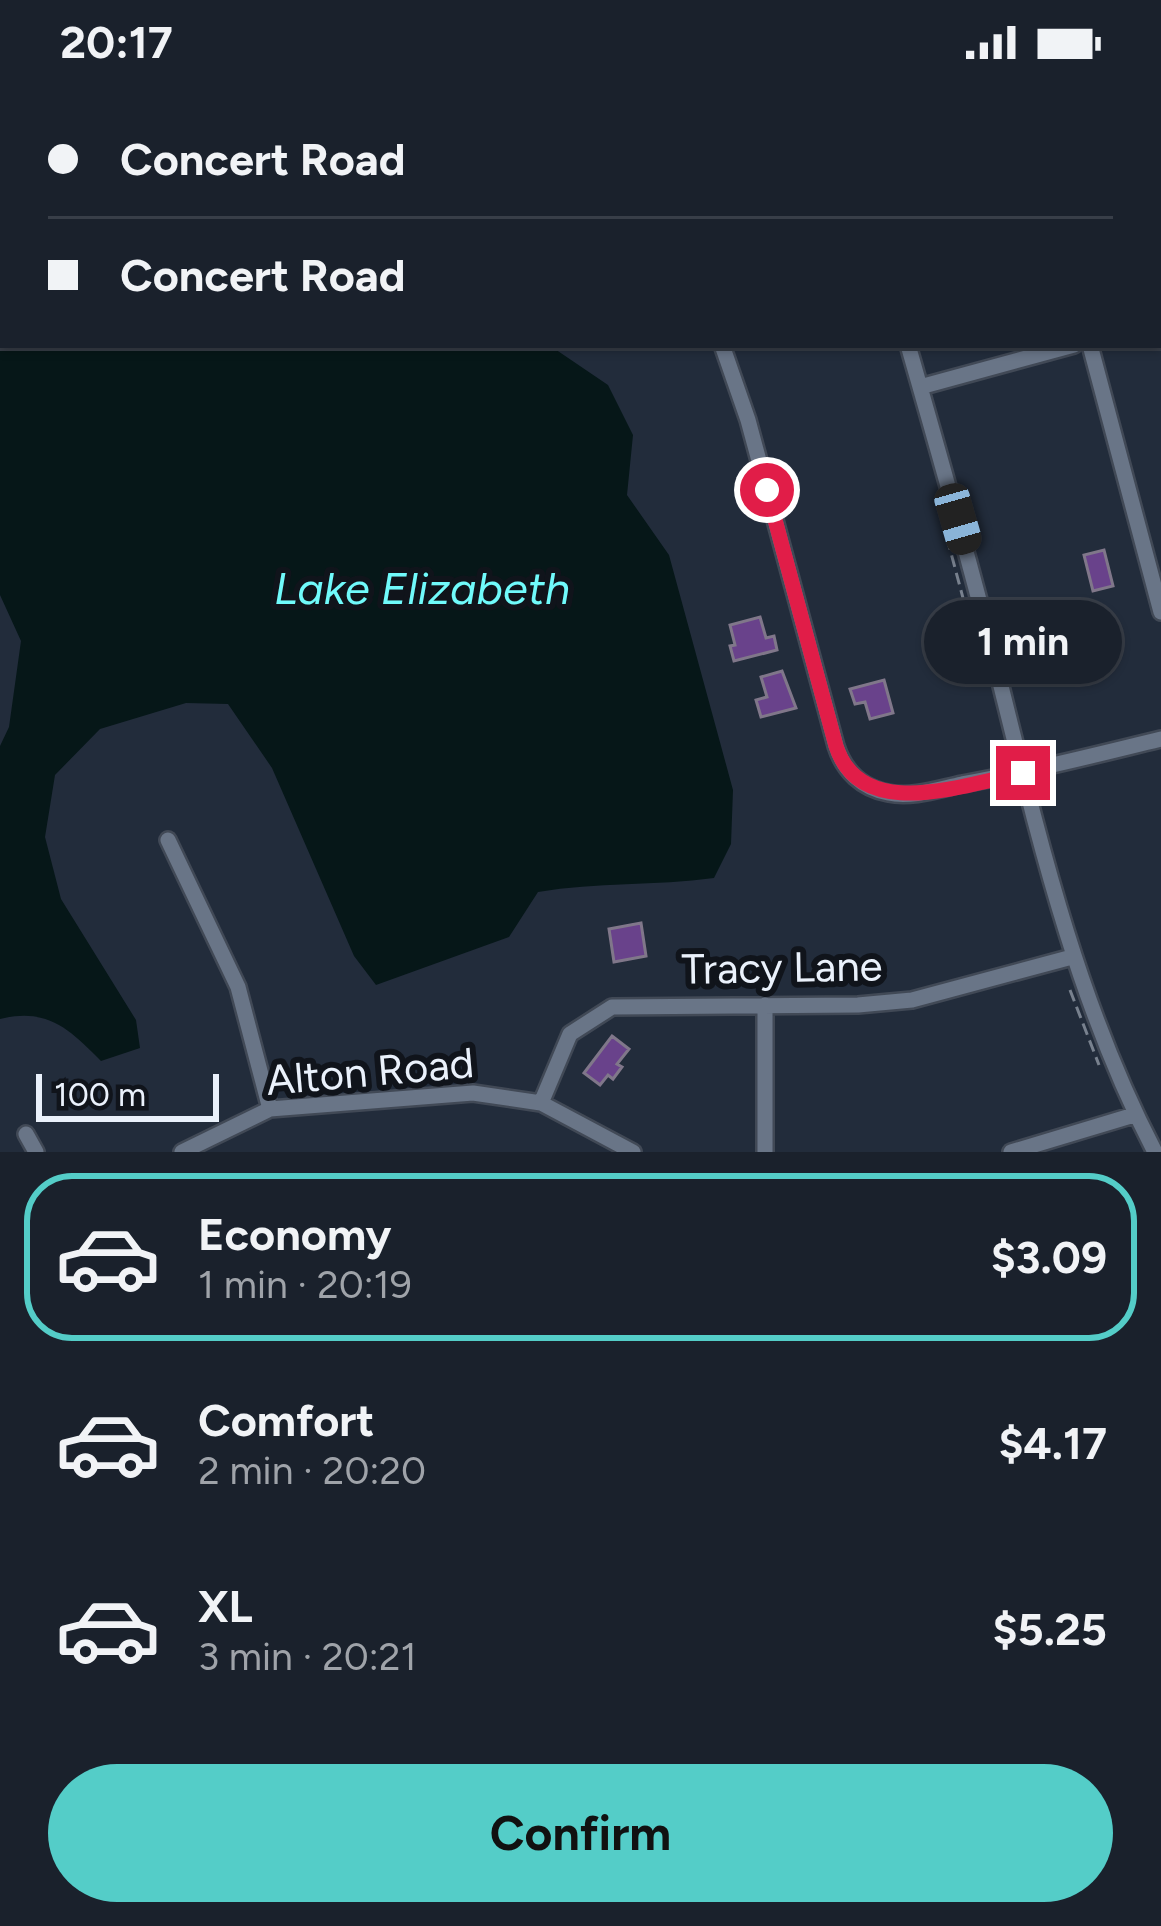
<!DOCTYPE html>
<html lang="en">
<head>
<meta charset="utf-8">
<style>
	:root { --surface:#1a212c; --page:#232934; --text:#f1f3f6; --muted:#9fa3a9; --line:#383e48; --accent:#54cdc8 }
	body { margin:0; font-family:Figtree,sans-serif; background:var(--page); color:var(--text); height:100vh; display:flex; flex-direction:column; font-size:45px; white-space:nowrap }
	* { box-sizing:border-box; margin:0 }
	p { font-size:39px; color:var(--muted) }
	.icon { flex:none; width:66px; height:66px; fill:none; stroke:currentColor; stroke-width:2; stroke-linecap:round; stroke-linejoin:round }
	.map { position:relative; height:1068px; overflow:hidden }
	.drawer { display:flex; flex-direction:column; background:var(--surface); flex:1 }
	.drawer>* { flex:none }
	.top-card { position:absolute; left:0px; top:0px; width:1161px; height:264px; box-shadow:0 3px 9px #0004,0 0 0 3px var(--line); display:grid; align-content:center; height:264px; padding:0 48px; background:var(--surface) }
	.scale { position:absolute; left:36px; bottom:30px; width:183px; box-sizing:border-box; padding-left:12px; border:6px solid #eaf1fb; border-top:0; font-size:33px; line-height:42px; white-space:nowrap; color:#eaf1fb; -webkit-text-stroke:9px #10141b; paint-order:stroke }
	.end { position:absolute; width:54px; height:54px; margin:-27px; border:15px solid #e11d48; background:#fff; box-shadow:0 0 0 6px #fff }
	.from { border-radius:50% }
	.bubble { position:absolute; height:84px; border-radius:42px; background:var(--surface); box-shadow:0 3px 9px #0004,0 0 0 3px var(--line); font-size:39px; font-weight:700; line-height:84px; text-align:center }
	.car { position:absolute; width:36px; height:72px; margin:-36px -18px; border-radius:15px; box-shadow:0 0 9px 3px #0007; background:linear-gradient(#222 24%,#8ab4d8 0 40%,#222 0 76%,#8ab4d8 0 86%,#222 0) }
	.top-card b { display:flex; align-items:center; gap:42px; height:114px; font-size:45px }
	.top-card b+b { border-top:3px solid var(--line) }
	.top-card i { width:30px; height:30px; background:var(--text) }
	ul { padding:21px 0 0; list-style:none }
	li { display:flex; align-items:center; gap:36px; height:168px; margin:0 24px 18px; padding:0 24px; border:6px solid transparent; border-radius:48px }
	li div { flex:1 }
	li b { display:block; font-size:45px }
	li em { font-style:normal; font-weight:700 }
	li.current { border-color:var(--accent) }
	li>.icon { width:108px; height:108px; stroke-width:1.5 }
	.action { display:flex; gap:24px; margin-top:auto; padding:24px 48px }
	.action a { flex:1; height:138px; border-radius:72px; background:var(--accent); color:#111; font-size:48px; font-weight:700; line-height:138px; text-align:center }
	.status { display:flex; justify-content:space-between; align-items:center; height:84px; padding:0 60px; background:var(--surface); direction:ltr }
	.status svg { height:33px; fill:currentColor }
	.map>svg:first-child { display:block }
	.water { fill:#061718 }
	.building { fill:#69428b; stroke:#80778a; stroke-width:3 }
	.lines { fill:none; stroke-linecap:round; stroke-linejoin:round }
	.minor-casing { stroke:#414956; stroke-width:20 }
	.path { stroke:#78818e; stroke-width:3; stroke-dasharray:12 6; stroke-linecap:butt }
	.minor { stroke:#697587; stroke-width:15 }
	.route { stroke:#e11d48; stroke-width:15 }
	.labels { text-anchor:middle; stroke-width:12; stroke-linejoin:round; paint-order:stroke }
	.street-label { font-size:42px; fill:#eaf1fb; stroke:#10141b }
	.water-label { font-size:45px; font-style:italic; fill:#70fafb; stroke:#10141b }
</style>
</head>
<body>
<div class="status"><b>20:17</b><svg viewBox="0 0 49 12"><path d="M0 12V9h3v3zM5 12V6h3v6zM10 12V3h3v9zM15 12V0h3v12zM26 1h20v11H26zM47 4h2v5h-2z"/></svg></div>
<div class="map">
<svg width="1161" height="1068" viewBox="0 0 1161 1068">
	<rect width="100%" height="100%" fill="#222c3b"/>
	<path class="water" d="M 0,0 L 30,3 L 3,3 L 3,261 L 549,261 L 608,301 L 633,351 L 627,411 L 669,471 L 733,706 L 731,760 L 714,794 C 655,802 597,798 538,808 L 509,853 L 376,901 L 354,872 L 272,684 L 228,620 L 186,619 L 100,645 L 55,691 L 45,753 L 61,815 L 136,936 L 140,964 L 101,977 C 70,946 48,923 0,935 L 0,662 L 9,643 L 21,557 L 0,511 Z"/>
	<path class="building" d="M 1104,466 L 1113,502 L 1093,507 L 1084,471 Z
		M 760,533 L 766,554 L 774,552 L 777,566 L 734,577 L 730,562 L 735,561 L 730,541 Z
		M 782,587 L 796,624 L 761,633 L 756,616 L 767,613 L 761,593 Z
		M 884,596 L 893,629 L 870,635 L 865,618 L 855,620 L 850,605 Z
		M 641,839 L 646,872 L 614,878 L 609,845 Z
		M 612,952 L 629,965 L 617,980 L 622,983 L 613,995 L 608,991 L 600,1001 L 584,989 Z"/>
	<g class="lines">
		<defs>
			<path id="minor" d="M 318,0 L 426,3
				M 812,0 L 813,3
				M 996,0 L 997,3
				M 443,3 L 452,0
				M 1021,3 L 1027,0
				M 1158,242 L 1161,242
				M 722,261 L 748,336 L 836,662 C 844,687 862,704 888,709 C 912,714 938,705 962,700 C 1029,688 1095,671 1161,655
				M 908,261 C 939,369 970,477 997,586 C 1038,751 1076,917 1155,1068
				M 1090,261 L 1161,528
				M 920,303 L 1074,261
				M 168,756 L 238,903 L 270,1025
				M 541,1019 L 570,950 L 612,923 L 858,921 L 912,916 L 1072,873
				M 26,1050 L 36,1068
				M 182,1068 L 270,1025 L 473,1009 L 541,1019 L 633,1068
				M 765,1068 L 765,921
				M 1011,1068 L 1134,1031"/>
		</defs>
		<use href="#minor" class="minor-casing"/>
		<path class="path" d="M 947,454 L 983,589
			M 1070,906 L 1099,981"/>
		<use href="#minor" class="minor"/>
	</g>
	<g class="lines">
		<path class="route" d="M 767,406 L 836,662 C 861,740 965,700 1023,689"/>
	</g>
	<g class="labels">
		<g class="street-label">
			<text transform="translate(782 883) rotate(-1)" y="15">Tracy Lane</text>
			<text transform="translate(370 987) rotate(-5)" y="15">Alton Road</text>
		</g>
		<g class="water-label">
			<text x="422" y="520">Lake Elizabeth</text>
		</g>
	</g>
</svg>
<div class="scale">100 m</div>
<i class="end from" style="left:767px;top:406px"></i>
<i class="end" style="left:1023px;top:689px"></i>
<div class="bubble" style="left:924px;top:516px;width:198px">1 min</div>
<i class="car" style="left:958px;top:435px;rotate:164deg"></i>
<div class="top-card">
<b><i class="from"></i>Concert Road</b>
<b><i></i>Concert Road</b>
</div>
</div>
<section class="drawer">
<ul>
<li class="current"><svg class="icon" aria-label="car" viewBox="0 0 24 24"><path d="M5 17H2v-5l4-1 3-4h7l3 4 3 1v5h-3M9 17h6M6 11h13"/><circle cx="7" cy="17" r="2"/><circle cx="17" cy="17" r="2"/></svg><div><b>Economy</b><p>1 min · 20:19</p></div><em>$3.09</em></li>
<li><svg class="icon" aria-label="car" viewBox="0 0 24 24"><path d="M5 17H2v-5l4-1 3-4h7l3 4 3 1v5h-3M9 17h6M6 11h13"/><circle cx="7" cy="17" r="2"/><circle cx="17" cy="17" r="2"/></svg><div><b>Comfort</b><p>2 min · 20:20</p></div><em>$4.17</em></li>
<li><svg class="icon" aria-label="car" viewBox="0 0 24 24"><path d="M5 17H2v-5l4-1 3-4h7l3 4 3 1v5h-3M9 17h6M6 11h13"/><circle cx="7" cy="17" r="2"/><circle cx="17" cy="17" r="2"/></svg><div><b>XL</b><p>3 min · 20:21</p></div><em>$5.25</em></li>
</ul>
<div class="action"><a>Confirm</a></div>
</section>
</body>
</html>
